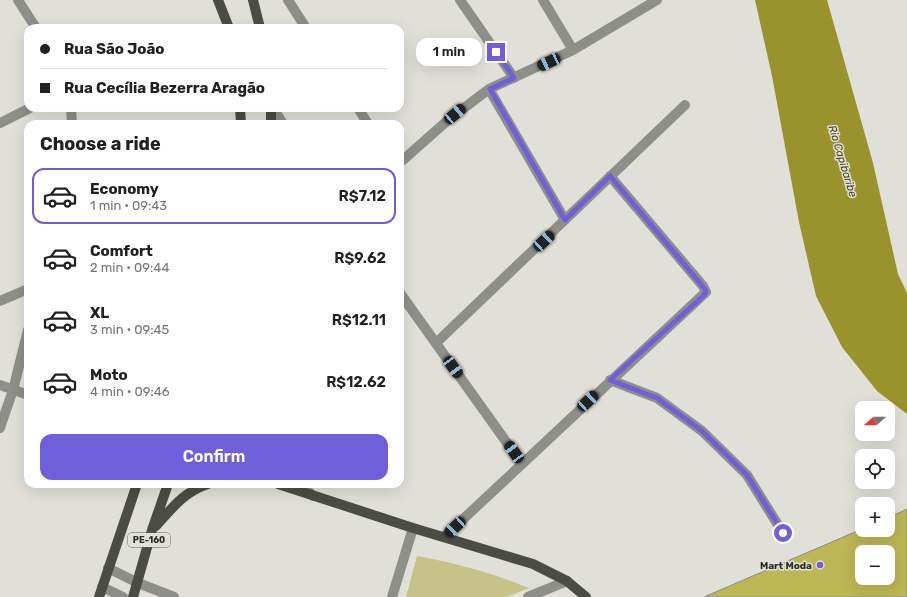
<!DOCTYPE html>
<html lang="en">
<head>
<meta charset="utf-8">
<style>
	:root { --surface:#fff; --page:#f2f2f2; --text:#202124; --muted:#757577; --line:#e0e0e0; --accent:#6f5fd9 }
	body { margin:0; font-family:Rubik,sans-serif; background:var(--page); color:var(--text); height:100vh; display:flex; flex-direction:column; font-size:15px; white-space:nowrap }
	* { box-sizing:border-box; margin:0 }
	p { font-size:13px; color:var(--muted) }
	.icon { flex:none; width:22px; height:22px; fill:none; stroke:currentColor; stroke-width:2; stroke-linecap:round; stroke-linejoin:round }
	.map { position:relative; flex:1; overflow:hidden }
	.drawer { position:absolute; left:24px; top:120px; width:380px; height:368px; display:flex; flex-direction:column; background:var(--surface); border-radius:12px; box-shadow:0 4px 16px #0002 }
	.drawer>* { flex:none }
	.hud { position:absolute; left:24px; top:24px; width:380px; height:88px; border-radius:12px; box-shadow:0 4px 16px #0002; display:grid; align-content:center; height:88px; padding:0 16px; background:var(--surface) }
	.needle { width:26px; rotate:249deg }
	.buttons { position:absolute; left:855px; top:401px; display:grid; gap:8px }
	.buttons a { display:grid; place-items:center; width:40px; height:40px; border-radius:8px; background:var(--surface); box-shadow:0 4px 16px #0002; font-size:20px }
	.end { position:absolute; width:18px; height:18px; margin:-9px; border:5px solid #6f5fd9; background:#fff; box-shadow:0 0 0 2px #fff }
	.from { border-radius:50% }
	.bubble { position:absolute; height:28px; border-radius:12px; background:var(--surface); box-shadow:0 4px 16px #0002; font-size:13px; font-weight:600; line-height:28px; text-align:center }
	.car { position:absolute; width:12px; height:24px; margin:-12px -6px; border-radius:5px; box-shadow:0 0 3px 1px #0007; background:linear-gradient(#222 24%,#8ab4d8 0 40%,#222 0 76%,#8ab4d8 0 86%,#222 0) }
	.hud b { display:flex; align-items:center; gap:14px; height:38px; font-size:15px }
	.hud b+b { border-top:1px solid var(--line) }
	.hud i { width:10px; height:10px; background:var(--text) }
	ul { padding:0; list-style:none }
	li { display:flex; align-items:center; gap:12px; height:56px; margin:0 8px 6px; padding:0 8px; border:2px solid transparent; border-radius:12px }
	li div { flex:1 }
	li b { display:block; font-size:15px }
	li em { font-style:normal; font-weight:600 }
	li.current { border-color:var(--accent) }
	li>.icon { width:36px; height:36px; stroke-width:1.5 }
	h2 { padding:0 16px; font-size:18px; line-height:48px }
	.action { display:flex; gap:8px; margin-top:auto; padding:8px 16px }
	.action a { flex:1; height:46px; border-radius:12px; background:var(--accent); color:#fff; font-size:16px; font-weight:600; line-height:46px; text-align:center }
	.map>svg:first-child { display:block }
	.green { fill:#c7c388 }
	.water { fill:#9a922c }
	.building { fill:#bdb654; stroke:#8b8a82; fill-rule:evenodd; filter:url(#shadow) }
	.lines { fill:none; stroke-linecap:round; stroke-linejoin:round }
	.minor { stroke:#8e8e8a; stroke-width:10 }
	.major { stroke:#4c4c46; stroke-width:10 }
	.route { stroke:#6f5fd9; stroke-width:5 }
	.poi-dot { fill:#6f5fd9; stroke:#e0e0d8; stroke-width:1.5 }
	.labels { text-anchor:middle; stroke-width:3; stroke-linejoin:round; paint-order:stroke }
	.shield { fill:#e0e0d8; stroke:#61615c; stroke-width:1 }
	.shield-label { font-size:9px; font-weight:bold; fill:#2a2a27 }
	.poi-label { font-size:10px; font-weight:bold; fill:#2a2a27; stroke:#e0e0d8; text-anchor:end }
	.water-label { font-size:11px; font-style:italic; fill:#46431a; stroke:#e0e0d8 }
</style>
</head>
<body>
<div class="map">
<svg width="907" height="597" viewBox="0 0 907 597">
	<defs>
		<filter id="shadow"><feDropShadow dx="4.5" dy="2.5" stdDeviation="2" flood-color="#0004"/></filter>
	</defs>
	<rect width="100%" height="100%" fill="#e0e0d8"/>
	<path class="green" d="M 417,556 C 456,563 492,573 529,588 L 507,597 L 406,597 Z"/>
	<path class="water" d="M 755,0 L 827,0 L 873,163 L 898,274 L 907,293 L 907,414 L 877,391 L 842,347 L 816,296 L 799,222 L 772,76 Z"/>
	<path class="building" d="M 907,509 L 907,597 L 704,597 L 862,529 L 888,530 L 888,518 ZM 862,552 L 888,552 L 888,578 L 862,578 Z"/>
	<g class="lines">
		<path class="minor" d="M 18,0 L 36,28
			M 288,0 L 306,28
			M 460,0 L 514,78
			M 543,0 L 573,50
			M 489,89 L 565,220
			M 71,108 L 72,124
			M 273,108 L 283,124
			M 358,108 L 368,124
			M 0,123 L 30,108
			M 400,160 L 403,160 L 447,121 L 489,89 L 573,50 L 657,0
			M 400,293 L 522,464
			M 0,301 L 28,289
			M 436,343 L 685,105
			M 610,380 L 657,398 L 702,431 L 747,475 L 783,533
			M 0,385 L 28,395
			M 0,428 L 13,390 L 28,330
			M 301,484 L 313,496
			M 444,537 L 706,292 L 703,286 L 610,176
			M 108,568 L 138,583 L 174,597
			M 102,587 L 123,597
			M 392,597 L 413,528
			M 528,597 L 567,581"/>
		<path class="major" d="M 218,0 L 229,28
			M 253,0 L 260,28
			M 240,108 L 241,124
			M 271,124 L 271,108
			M 278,484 L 413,528 L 533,564 L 567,581 L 586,597
			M 156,526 C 172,508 185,491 208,484
			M 99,597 L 137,484
			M 133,597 L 152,530 L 168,484"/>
	</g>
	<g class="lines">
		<path class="route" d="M 496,52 L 514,78 L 490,89 L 565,220 L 610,176 L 705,289 L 706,292 L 702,297 L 610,380 L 657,398 L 702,431 L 747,475 L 783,533"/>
	</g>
	<circle class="poi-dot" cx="820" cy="565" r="4"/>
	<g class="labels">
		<rect class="shield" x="128" y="533" width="42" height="14" rx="3"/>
		<g class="shield-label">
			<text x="149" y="543">PE-160</text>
		</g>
		<g class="poi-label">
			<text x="812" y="569">Mart Moda</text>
		</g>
		<g class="water-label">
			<text transform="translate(843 161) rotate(73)" y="4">Rio Capibaribe</text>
		</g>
	</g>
</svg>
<div class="buttons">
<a><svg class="needle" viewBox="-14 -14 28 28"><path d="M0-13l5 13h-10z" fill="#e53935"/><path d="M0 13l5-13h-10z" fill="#757577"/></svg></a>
<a><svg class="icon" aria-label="locate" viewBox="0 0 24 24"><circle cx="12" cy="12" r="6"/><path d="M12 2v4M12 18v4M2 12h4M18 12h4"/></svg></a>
<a>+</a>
<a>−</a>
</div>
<i class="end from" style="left:783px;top:533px"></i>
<i class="end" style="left:496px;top:52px"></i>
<div class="bubble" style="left:416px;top:38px;width:66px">1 min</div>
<i class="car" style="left:549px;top:62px;rotate:245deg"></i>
<i class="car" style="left:455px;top:114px;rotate:50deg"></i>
<i class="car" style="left:544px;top:241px;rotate:47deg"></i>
<i class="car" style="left:453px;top:367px;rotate:144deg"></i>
<i class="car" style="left:588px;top:401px;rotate:47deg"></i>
<i class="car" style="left:514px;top:452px;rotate:324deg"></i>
<i class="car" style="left:455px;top:527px;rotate:227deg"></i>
<div class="hud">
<b><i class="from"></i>Rua São João</b>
<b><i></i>Rua Cecília Bezerra Aragão</b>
</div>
<section class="drawer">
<h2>Choose a ride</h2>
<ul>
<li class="current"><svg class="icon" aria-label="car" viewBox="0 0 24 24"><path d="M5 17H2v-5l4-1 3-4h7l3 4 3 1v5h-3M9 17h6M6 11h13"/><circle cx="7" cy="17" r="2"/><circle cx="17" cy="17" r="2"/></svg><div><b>Economy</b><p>1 min · 09:43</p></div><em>R$7.12</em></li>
<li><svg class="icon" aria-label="car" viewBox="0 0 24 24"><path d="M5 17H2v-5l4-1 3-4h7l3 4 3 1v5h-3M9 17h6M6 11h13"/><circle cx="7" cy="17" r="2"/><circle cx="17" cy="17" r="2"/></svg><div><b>Comfort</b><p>2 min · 09:44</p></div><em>R$9.62</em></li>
<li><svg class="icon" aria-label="car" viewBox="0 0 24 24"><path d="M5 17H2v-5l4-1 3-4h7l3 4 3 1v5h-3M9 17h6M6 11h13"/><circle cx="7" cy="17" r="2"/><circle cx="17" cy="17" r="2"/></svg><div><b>XL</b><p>3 min · 09:45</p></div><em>R$12.11</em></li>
<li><svg class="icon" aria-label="car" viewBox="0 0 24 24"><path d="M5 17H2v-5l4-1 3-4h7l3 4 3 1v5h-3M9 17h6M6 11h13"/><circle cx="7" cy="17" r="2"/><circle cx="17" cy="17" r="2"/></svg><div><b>Moto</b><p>4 min · 09:46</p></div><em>R$12.62</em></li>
</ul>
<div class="action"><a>Confirm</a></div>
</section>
</div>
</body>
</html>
